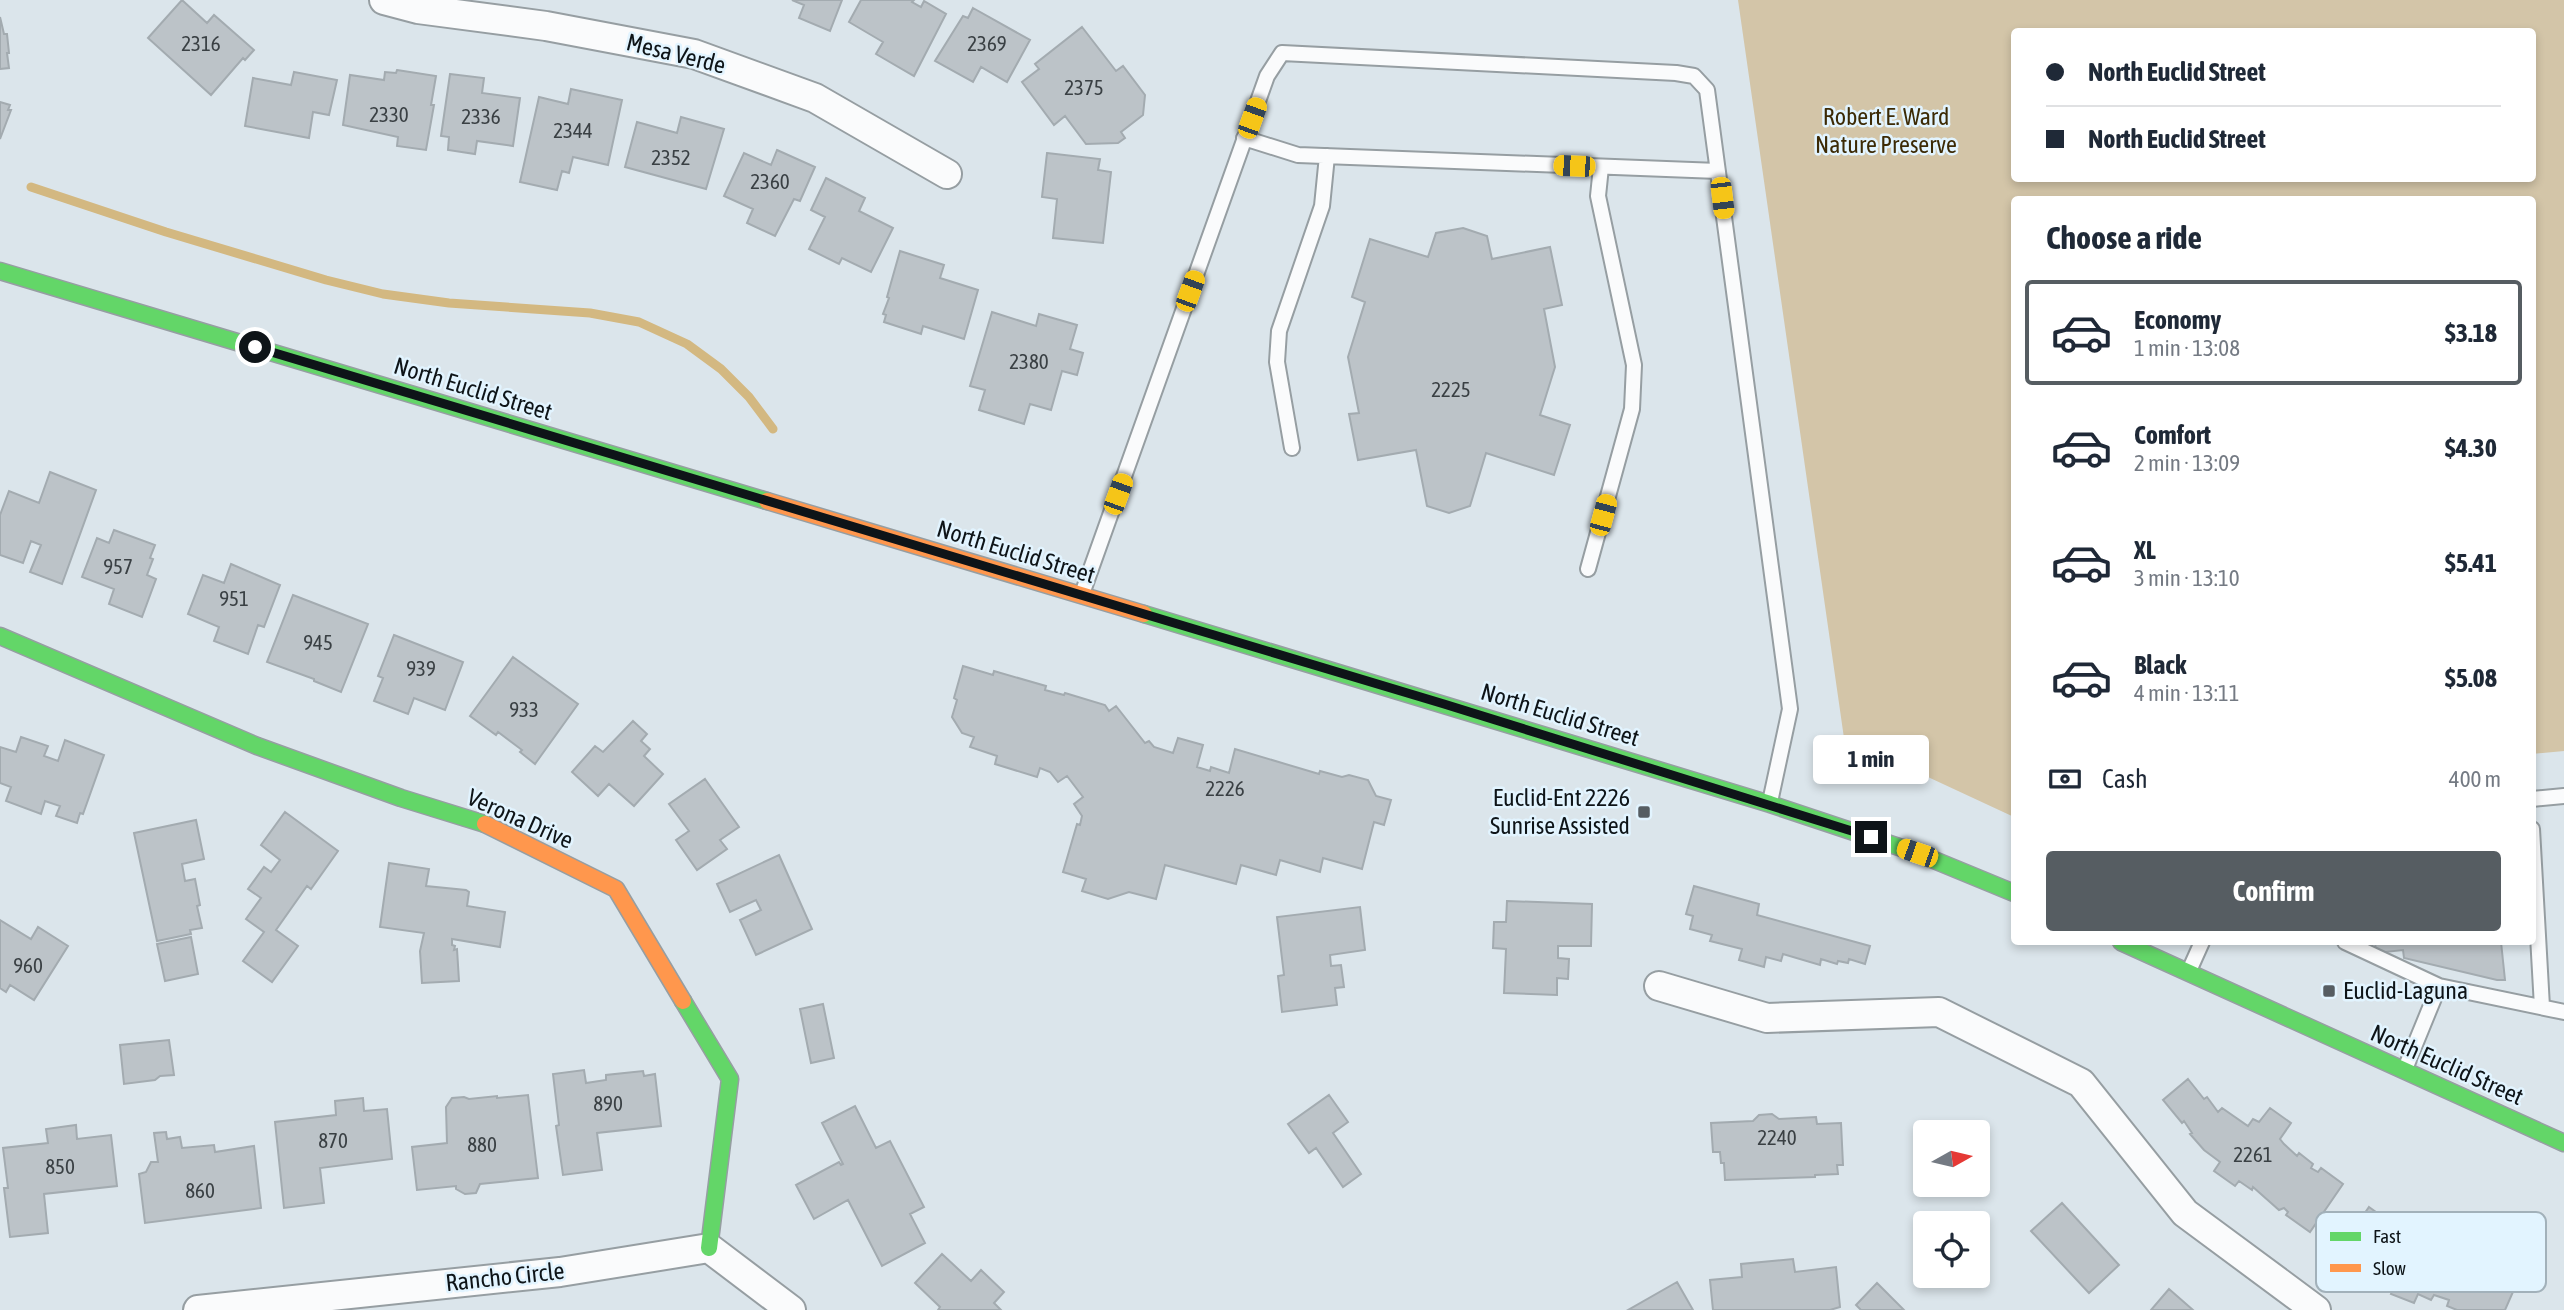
<!DOCTYPE html>
<html lang="en">
<head>
<meta charset="utf-8">
<style>
	:root { --surface:#fff; --page:#f6f6f7; --text:#1f2937; --muted:#747a83; --line:#e0e1e3; --accent:#565d62 }
	body { margin:0; font-family:"Asap Condensed",sans-serif; background:var(--page); color:var(--text); height:100vh; display:flex; flex-direction:column; font-size:26px; white-space:nowrap }
	* { box-sizing:border-box; margin:0 }
	p { font-size:23px; color:var(--muted) }
	.icon { flex:none; width:38px; height:38px; fill:none; stroke:currentColor; stroke-width:2; stroke-linecap:round; stroke-linejoin:round }
	.map { position:relative; flex:1; overflow:hidden }
	.details { position:absolute; left:2011px; top:196px; width:525px; height:749px; display:flex; flex-direction:column; background:var(--surface); border-radius:7px; box-shadow:0 4px 10px #0003 }
	.details>* { flex:none }
	.top-card { position:absolute; left:2011px; top:28px; width:525px; height:154px; border-radius:7px; box-shadow:0 4px 10px #0003; display:grid; align-content:center; height:154px; padding:0 35px; background:var(--surface) }
	.needle { width:46px; rotate:82deg }
	.tools { position:absolute; left:1913px; top:1120px; display:grid; gap:14px }
	.tools a { display:grid; place-items:center; width:77px; height:77px; border-radius:7px; background:var(--surface); box-shadow:0 4px 10px #0003; font-size:35px }
	.end { position:absolute; width:32px; height:32px; margin:-16px; border:9px solid #0e1418; background:#fff; box-shadow:0 0 0 4px #fff }
	.from { border-radius:50% }
	.bubble { position:absolute; height:49px; border-radius:7px; background:var(--surface); box-shadow:0 4px 10px #0003; font-size:23px; font-weight:700; line-height:49px; text-align:center }
	.car { position:absolute; width:21px; height:42px; margin:-21px -10px; border-radius:9px; box-shadow:0 0 5px 2px #0007; background:linear-gradient(#f5c518 24%,#345 0 40%,#f5c518 0 76%,#345 0 86%,#f5c518 0) }
	.top-card b { display:flex; align-items:center; gap:24px; height:66px; font-size:26px }
	.top-card b+b { border-top:2px solid var(--line) }
	.top-card i { width:18px; height:18px; background:var(--text) }
	ul { padding:0; list-style:none }
	li { display:flex; align-items:center; gap:21px; height:105px; margin:0 14px 10px; padding:0 21px; border:4px solid transparent; border-radius:7px }
	li div { flex:1 }
	li b { display:block; font-size:26px }
	li em { font-style:normal; font-weight:700 }
	li.active { border-color:var(--accent) }
	li>.icon { width:63px; height:63px; stroke-width:1.5 }
	h2 { padding:0 35px; font-size:32px; line-height:84px }
	.pay { display:flex; align-items:center; gap:18px; height:77px; padding:0 35px; font-size:26px }
	.pay p { margin-inline-start:auto }
	.primary-button { display:flex; gap:14px; margin-top:auto; padding:14px 35px }
	.primary-button a { flex:1; height:80px; border-radius:7px; background:var(--accent); color:#fff; font-size:28px; font-weight:700; line-height:80px; text-align:center }
	.map>svg:first-child { display:block }
	.green { fill:#d3c5a8; fill-rule:evenodd }
	.lines { fill:none; stroke-linecap:round; stroke-linejoin:round }
	.stream { stroke:#d3b881; stroke-width:9 }
	.building { fill:#bcc3c8; stroke:#a3abb0; stroke-width:2 }
	.lane-casing { stroke:#969ea2; stroke-width:18 }
	.street-casing { stroke:#969ea2; stroke-width:32 }
	.fast-casing { stroke:#969ea2; stroke-width:19 }
	.slow-casing { stroke:#969ea2; stroke-width:19 }
	.lane { stroke:#fafbfc; stroke-width:14 }
	.street { stroke:#fafbfc; stroke-width:28 }
	.fast { stroke:#63d668; stroke-width:16 }
	.slow { stroke:#ff974d; stroke-width:16 }
	.route { stroke:#0e1418; stroke-width:9 }
	.poi-dot { fill:#565d62; stroke:#e2f4ff; stroke-width:2.5 }
	.labels { text-anchor:middle; stroke-width:5; stroke-linejoin:round; paint-order:stroke }
	.number-label { font-size:21px; fill:#3a4044 }
	.street-label { font-size:24px; fill:#0e1418; stroke:#e2f4ff }
	.park-label { font-size:24px; fill:#3c2a05; stroke:#e2f4ff }
	.poi-label { font-size:24px; fill:#0e1418; stroke:#e2f4ff; text-anchor:end }
	.key { fill:#e2f4ff; stroke:#a2b1ba; stroke-width:2 }
	.key-label { font-size:19px; fill:#0e1418 }
</style>
</head>
<body>
<div class="map">
<svg width="2564" height="1310" viewBox="0 0 2564 1310">
	<rect width="100%" height="100%" fill="#dbe5eb"/>
	<path class="green" d="M 1738,0 L 2564,0 L 2564,751 L 2532,754 L 2532,200 L 2014,200 L 2014,817 L 1844,738 ZM 2014,32 L 2532,32 L 2532,178 L 2014,178 Z"/>
	<g class="lines">
		<path class="stream" d="M 31,187 L 166,232 L 326,280 L 383,294 L 449,303 L 590,313 L 639,322 L 687,344 L 721,369 L 749,397 L 773,429"/>
	</g>
	<path class="building" d="M 182,0 L 207,23 L 214,15 L 254,50 L 245,60 L 243,58 L 211,95 L 148,38 Z
		M 792,0 L 842,0 L 830,31 L 799,18 L 804,5 Z
		M 861,0 L 914,0 L 912,2 L 921,7 L 924,1 L 946,14 L 914,76 L 876,54 L 883,42 L 849,22 Z
		M 973,8 L 1030,40 L 1007,82 L 981,67 L 973,82 L 935,61 L 963,16 L 968,18 Z
		M 0,17 L 4,34 L 7,34 L 9,53 L 7,53 L 9,68 L 0,69 Z
		M 1082,27 L 1116,71 L 1123,66 L 1145,95 L 1143,115 L 1121,132 L 1125,138 L 1118,143 L 1086,144 L 1065,116 L 1054,125 L 1022,82 L 1039,69 L 1035,64 Z
		M 397,70 L 436,76 L 431,105 L 434,105 L 426,150 L 397,146 L 398,137 L 343,125 L 350,75 L 384,80 L 385,72 L 396,73 Z
		M 294,72 L 337,80 L 329,115 L 313,112 L 309,138 L 245,126 L 253,78 L 291,85 Z
		M 450,74 L 484,78 L 482,93 L 520,98 L 513,146 L 477,141 L 475,154 L 448,150 L 449,137 L 441,136 Z
		M 571,89 L 622,100 L 608,165 L 573,157 L 569,173 L 562,171 L 557,190 L 520,182 L 539,97 L 568,104 Z
		M 0,102 L 10,105 L 8,110 L 11,110 L 0,139 Z
		M 681,117 L 724,129 L 706,189 L 625,167 L 637,122 L 677,133 Z
		M 777,150 L 815,167 L 800,201 L 794,199 L 775,236 L 747,223 L 753,209 L 724,196 L 744,153 L 771,165 Z
		M 1047,153 L 1100,159 L 1098,170 L 1111,172 L 1103,243 L 1053,238 L 1057,199 L 1042,197 Z
		M 826,178 L 865,198 L 859,211 L 893,228 L 871,272 L 842,258 L 839,264 L 809,249 L 825,217 L 811,210 Z
		M 1463,228 L 1487,236 L 1492,259 L 1550,247 L 1562,305 L 1544,309 L 1555,367 L 1540,415 L 1570,425 L 1554,475 L 1486,453 L 1470,506 L 1449,513 L 1427,506 L 1416,450 L 1358,460 L 1349,414 L 1359,413 L 1348,357 L 1365,302 L 1352,297 L 1370,239 L 1428,257 L 1436,233 Z
		M 900,251 L 944,265 L 940,278 L 978,290 L 964,339 L 923,326 L 921,334 L 884,322 L 886,315 L 883,314 L 889,298 L 887,297 Z
		M 992,312 L 1036,326 L 1039,314 L 1077,325 L 1070,349 L 1083,353 L 1077,375 L 1062,371 L 1051,410 L 1030,404 L 1024,424 L 979,410 L 985,390 L 970,386 Z
		M 50,472 L 96,490 L 62,584 L 30,572 L 41,545 L 31,541 L 23,563 L 0,555 L 0,515 L 9,491 L 39,503 Z
		M 114,530 L 155,545 L 150,558 L 153,559 L 147,575 L 156,579 L 142,617 L 109,604 L 114,589 L 82,577 L 97,538 L 109,543 Z
		M 231,564 L 280,585 L 264,627 L 258,625 L 248,654 L 214,641 L 219,627 L 188,614 L 203,575 L 224,583 Z
		M 293,595 L 368,624 L 341,692 L 314,681 L 314,679 L 267,662 Z
		M 394,635 L 463,662 L 445,710 L 414,698 L 408,714 L 374,701 L 383,678 L 378,676 Z
		M 513,657 L 578,704 L 535,764 L 520,752 L 522,750 L 498,732 L 496,735 L 470,716 Z
		M 963,666 L 993,675 L 994,671 L 1046,686 L 1045,690 L 1064,695 L 1065,693 L 1105,705 L 1109,711 L 1116,706 L 1145,743 L 1149,741 L 1154,747 L 1173,753 L 1178,738 L 1203,745 L 1197,767 L 1210,771 L 1211,767 L 1229,773 L 1235,749 L 1319,774 L 1320,771 L 1342,777 L 1349,775 L 1368,780 L 1376,796 L 1391,800 L 1384,825 L 1374,822 L 1362,869 L 1323,858 L 1320,872 L 1280,860 L 1276,875 L 1241,865 L 1236,884 L 1165,865 L 1156,899 L 1129,892 L 1108,899 L 1082,891 L 1086,879 L 1063,872 L 1077,824 L 1080,825 L 1082,816 L 1074,804 L 1083,797 L 1067,776 L 1058,782 L 1050,772 L 1040,768 L 1037,777 L 995,764 L 997,756 L 970,747 L 974,737 L 962,733 L 952,717 L 957,700 L 954,698 Z
		M 633,721 L 647,734 L 641,741 L 650,749 L 644,756 L 663,774 L 634,806 L 609,784 L 598,796 L 572,772 L 595,746 L 603,752 Z
		M 21,737 L 48,746 L 44,756 L 58,761 L 65,740 L 104,755 L 83,814 L 80,813 L 77,823 L 56,816 L 60,806 L 45,801 L 41,814 L 6,801 L 11,787 L 0,783 L 0,747 L 16,752 Z
		M 705,779 L 739,827 L 720,840 L 727,849 L 697,870 L 676,840 L 689,831 L 669,804 Z
		M 285,812 L 338,851 L 311,889 L 307,886 L 276,930 L 298,946 L 272,982 L 243,961 L 264,932 L 246,919 L 261,898 L 248,889 L 264,867 L 271,872 L 280,860 L 261,845 Z
		M 196,820 L 204,859 L 182,864 L 185,881 L 195,879 L 200,905 L 197,906 L 202,928 L 190,930 L 191,934 L 157,941 L 134,833 Z
		M 779,855 L 812,929 L 756,955 L 740,920 L 761,910 L 756,900 L 730,912 L 717,884 Z
		M 389,863 L 429,869 L 426,886 L 466,890 L 469,892 L 467,906 L 505,912 L 500,947 L 452,939 L 452,945 L 455,946 L 454,950 L 457,949 L 459,981 L 422,983 L 420,951 L 424,933 L 380,927 Z
		M 1694,886 L 1759,904 L 1757,915 L 1870,946 L 1865,964 L 1849,959 L 1848,963 L 1838,961 L 1837,964 L 1821,959 L 1820,965 L 1783,954 L 1781,961 L 1766,957 L 1764,967 L 1739,960 L 1742,949 L 1710,941 L 1712,935 L 1690,929 L 1693,916 L 1686,914 Z
		M 1507,901 L 1592,904 L 1591,946 L 1558,946 L 1558,958 L 1569,959 L 1568,979 L 1557,978 L 1557,995 L 1504,993 L 1506,949 L 1493,948 L 1494,922 L 1506,922 Z
		M 1360,907 L 1365,950 L 1330,955 L 1331,966 L 1341,965 L 1344,987 L 1335,988 L 1337,1005 L 1282,1012 L 1278,976 L 1284,975 L 1277,917 Z
		M 0,920 L 31,939 L 38,927 L 68,946 L 34,1000 L 10,985 L 6,992 L 0,988 Z
		M 191,937 L 198,974 L 165,981 L 157,944 Z
		M 2375,942 L 2501,942 L 2505,980 L 2497,980 L 2404,958 L 2403,950 L 2376,953 Z
		M 823,1004 L 834,1058 L 811,1063 L 800,1009 Z
		M 169,1040 L 174,1075 L 160,1076 L 155,1080 L 124,1084 L 120,1045 Z
		M 584,1070 L 586,1083 L 606,1080 L 606,1075 L 643,1071 L 644,1076 L 655,1074 L 661,1126 L 597,1133 L 602,1170 L 563,1175 L 556,1126 L 559,1125 L 553,1074 Z
		M 2188,1079 L 2204,1099 L 2207,1097 L 2218,1112 L 2222,1108 L 2248,1126 L 2253,1119 L 2259,1122 L 2270,1108 L 2291,1123 L 2280,1139 L 2284,1144 L 2297,1156 L 2299,1153 L 2313,1164 L 2311,1168 L 2318,1172 L 2321,1168 L 2343,1184 L 2310,1232 L 2286,1215 L 2288,1212 L 2284,1208 L 2279,1210 L 2253,1187 L 2252,1190 L 2239,1181 L 2235,1186 L 2214,1171 L 2220,1162 L 2204,1150 L 2190,1134 L 2192,1133 L 2184,1121 L 2182,1123 L 2163,1100 Z
		M 528,1095 L 538,1178 L 480,1184 L 476,1193 L 465,1194 L 456,1189 L 456,1186 L 417,1190 L 412,1147 L 447,1143 L 446,1107 L 452,1098 L 464,1097 L 469,1099 L 497,1096 L 497,1098 Z
		M 1329,1095 L 1348,1122 L 1333,1133 L 1361,1174 L 1343,1187 L 1316,1148 L 1309,1153 L 1288,1124 Z
		M 363,1098 L 364,1111 L 387,1109 L 392,1159 L 320,1168 L 324,1203 L 284,1208 L 275,1122 L 336,1115 L 335,1101 Z
		M 855,1106 L 876,1148 L 890,1141 L 924,1207 L 910,1214 L 925,1243 L 882,1266 L 848,1200 L 814,1219 L 796,1185 L 839,1162 L 841,1165 L 843,1164 L 822,1123 Z
		M 1772,1114 L 1779,1119 L 1816,1117 L 1817,1124 L 1841,1123 L 1843,1165 L 1837,1165 L 1838,1174 L 1815,1175 L 1815,1177 L 1725,1180 L 1724,1163 L 1721,1163 L 1720,1152 L 1713,1152 L 1711,1123 L 1753,1121 L 1759,1115 Z
		M 76,1125 L 77,1139 L 111,1135 L 117,1186 L 44,1194 L 48,1233 L 10,1237 L 4,1188 L 8,1188 L 3,1148 L 48,1143 L 46,1129 Z
		M 166,1132 L 167,1139 L 180,1137 L 182,1148 L 214,1145 L 215,1152 L 254,1146 L 261,1208 L 145,1223 L 139,1174 L 146,1172 L 151,1162 L 158,1162 L 154,1133 Z
		M 2062,1203 L 2119,1265 L 2089,1293 L 2031,1231 Z
		M 2369,1207 L 2400,1229 L 2416,1236 L 2419,1232 L 2455,1247 L 2452,1253 L 2468,1259 L 2470,1255 L 2487,1262 L 2485,1266 L 2493,1270 L 2495,1265 L 2520,1276 L 2505,1310 L 2457,1310 L 2447,1306 L 2449,1300 L 2434,1295 L 2431,1300 L 2418,1294 L 2414,1303 L 2391,1294 L 2397,1281 L 2385,1278 L 2341,1248 Z
		M 942,1254 L 971,1281 L 981,1270 L 1004,1292 L 994,1303 L 1001,1310 L 938,1310 L 940,1307 L 915,1283 Z
		M 1793,1259 L 1795,1272 L 1836,1267 L 1840,1307 L 1830,1310 L 1713,1310 L 1710,1280 L 1742,1277 L 1741,1264 Z
		M 1677,1282 L 1693,1310 L 1628,1310 Z
		M 1877,1283 L 1904,1310 L 1861,1310 L 1856,1305 Z
		M 2169,1289 L 2193,1310 L 2151,1310 Z"/>
	<g class="lines">
		<defs>
			<path id="lane" d="M 1244,138 L 1298,155 L 1718,171
				M 1292,448 L 1277,362 L 1279,331 L 1322,206 L 1327,156
				M 1588,569 L 1632,409 L 1634,365 L 1598,196 L 1601,167
				M 1082,594 L 1267,76 L 1282,53 L 1676,73 L 1694,76 L 1707,90 L 1790,709 L 1770,802
				M 2532,799 L 2564,796
				M 2532,829 L 2542,1007
				M 2345,942 L 2439,986 L 2564,1012
				M 2189,971 L 2202,942
				M 2405,1069 L 2439,986"/>
			<path id="street" d="M 384,0 L 418,9 L 546,26 L 694,54 L 815,98 L 947,174
				M 1659,986 L 1767,1018 L 1939,1012 L 2081,1083 L 2185,1213 L 2316,1310
				M 198,1310 L 560,1272 L 709,1248 L 791,1310"/>
			<path id="fast" d="M 0,271 L 767,501
				M 1144,614 L 1770,804 L 1917,853 L 2014,893
				M 0,636 L 257,746 L 401,798 L 485,824
				M 2121,942 L 2564,1143
				M 683,1001 L 730,1079 L 709,1248"/>
			<path id="slow" d="M 767,501 L 1144,614
				M 485,824 L 616,889 L 683,1001"/>
		</defs>
		<use href="#lane" class="lane-casing"/>
		<use href="#street" class="street-casing"/>
		<use href="#fast" class="fast-casing"/>
		<use href="#slow" class="slow-casing"/>
		<use href="#lane" class="lane"/>
		<use href="#street" class="street"/>
		<use href="#fast" class="fast"/>
		<use href="#slow" class="slow"/>
	</g>
	<g class="lines">
		<path class="route" d="M 255,347 L 1444,704 L 1871,837"/>
	</g>
	<g class="poi-dot">
		<rect x="1637" y="805" width="14" height="14" rx="3.5"/>
		<rect x="2322" y="984" width="14" height="14" rx="3.5"/>
	</g>
	<g class="labels">
		<g class="number-label">
			<text x="201" y="51">2316</text>
			<text x="987" y="51">2369</text>
			<text x="1084" y="95">2375</text>
			<text x="389" y="122">2330</text>
			<text x="481" y="124">2336</text>
			<text x="573" y="138">2344</text>
			<text x="671" y="165">2352</text>
			<text x="770" y="189">2360</text>
			<text x="1029" y="369">2380</text>
			<text x="1451" y="397">2225</text>
			<text x="118" y="574">957</text>
			<text x="234" y="606">951</text>
			<text x="318" y="650">945</text>
			<text x="421" y="676">939</text>
			<text x="524" y="717">933</text>
			<text x="1225" y="796">2226</text>
			<text x="28" y="973">960</text>
			<text x="608" y="1111">890</text>
			<text x="1777" y="1145">2240</text>
			<text x="333" y="1148">870</text>
			<text x="482" y="1152">880</text>
			<text x="2253" y="1162">2261</text>
			<text x="60" y="1174">850</text>
			<text x="200" y="1198">860</text>
		</g>
		<g class="street-label">
			<text transform="translate(676 54) rotate(14)" y="8">Mesa Verde</text>
			<text transform="translate(473 389) rotate(17)" y="8">North Euclid Street</text>
			<text transform="translate(1016 552) rotate(17)" y="8">North Euclid Street</text>
			<text transform="translate(1560 715) rotate(17)" y="8">North Euclid Street</text>
			<text transform="translate(520 819) rotate(24)" y="8">Verona Drive</text>
			<text transform="translate(2447 1065) rotate(24)" y="8">North Euclid Street</text>
			<text transform="translate(505 1277) rotate(-6)" y="8">Rancho Circle</text>
		</g>
		<g class="park-label">
			<text x="1886" y="125">Robert E. Ward<tspan x="1886" dy="28">Nature Preserve</tspan></text>
		</g>
		<g class="poi-label">
			<text x="1630" y="806">Euclid-Ent 2226<tspan x="1630" dy="28">Sunrise Assisted</tspan></text>
			<text x="2343" y="999" text-anchor="start">Euclid-Laguna</text>
		</g>
	</g>
	<rect x="2316" y="1212" width="230" height="80" rx="10" class="key"/>
	<rect x="2330" y="1232" width="31" height="9" fill="#63d668"/>
	<rect x="2330" y="1264" width="31" height="8" fill="#ff974d"/>
	<g class="key-label">
		<text x="2373" y="1243">Fast</text>
		<text x="2373" y="1275">Slow</text>
	</g>
</svg>
<div class="tools">
<a><svg class="needle" viewBox="-14 -14 28 28"><path d="M0-13l5 13h-10z" fill="#e53935"/><path d="M0 13l5-13h-10z" fill="#747a83"/></svg></a>
<a><svg class="icon" aria-label="locate" viewBox="0 0 24 24"><circle cx="12" cy="12" r="6"/><path d="M12 2v4M12 18v4M2 12h4M18 12h4"/></svg></a>
</div>
<i class="end from" style="left:255px;top:347px"></i>
<i class="end" style="left:1871px;top:837px"></i>
<div class="bubble" style="left:1813px;top:735px;width:116px">1 min</div>
<i class="car" style="left:1252px;top:118px;rotate:20deg"></i>
<i class="car" style="left:1574px;top:166px;rotate:272deg"></i>
<i class="car" style="left:1722px;top:198px;rotate:173deg"></i>
<i class="car" style="left:1190px;top:291px;rotate:20deg"></i>
<i class="car" style="left:1118px;top:494px;rotate:20deg"></i>
<i class="car" style="left:1603px;top:515px;rotate:15deg"></i>
<i class="car" style="left:1917px;top:853px;rotate:289deg"></i>
<div class="top-card">
<b><i class="from"></i>North Euclid Street</b>
<b><i></i>North Euclid Street</b>
</div>
<section class="details">
<h2>Choose a ride</h2>
<ul>
<li class="active"><svg class="icon" aria-label="car" viewBox="0 0 24 24"><path d="M5 17H2v-5l4-1 3-4h7l3 4 3 1v5h-3M9 17h6M6 11h13"/><circle cx="7" cy="17" r="2"/><circle cx="17" cy="17" r="2"/></svg><div><b>Economy</b><p>1 min · 13:08</p></div><em>$3.18</em></li>
<li><svg class="icon" aria-label="car" viewBox="0 0 24 24"><path d="M5 17H2v-5l4-1 3-4h7l3 4 3 1v5h-3M9 17h6M6 11h13"/><circle cx="7" cy="17" r="2"/><circle cx="17" cy="17" r="2"/></svg><div><b>Comfort</b><p>2 min · 13:09</p></div><em>$4.30</em></li>
<li><svg class="icon" aria-label="car" viewBox="0 0 24 24"><path d="M5 17H2v-5l4-1 3-4h7l3 4 3 1v5h-3M9 17h6M6 11h13"/><circle cx="7" cy="17" r="2"/><circle cx="17" cy="17" r="2"/></svg><div><b>XL</b><p>3 min · 13:10</p></div><em>$5.41</em></li>
<li><svg class="icon" aria-label="car" viewBox="0 0 24 24"><path d="M5 17H2v-5l4-1 3-4h7l3 4 3 1v5h-3M9 17h6M6 11h13"/><circle cx="7" cy="17" r="2"/><circle cx="17" cy="17" r="2"/></svg><div><b>Black</b><p>4 min · 13:11</p></div><em>$5.08</em></li>
</ul>
<div class="pay"><svg class="icon" aria-label="cash" viewBox="0 0 24 24"><path d="M3 7h18v10H3z"/><circle cx="12" cy="12" r="2"/></svg>Cash<p>400 m</p></div>
<div class="primary-button"><a>Confirm</a></div>
</section>
</div>
</body>
</html>
